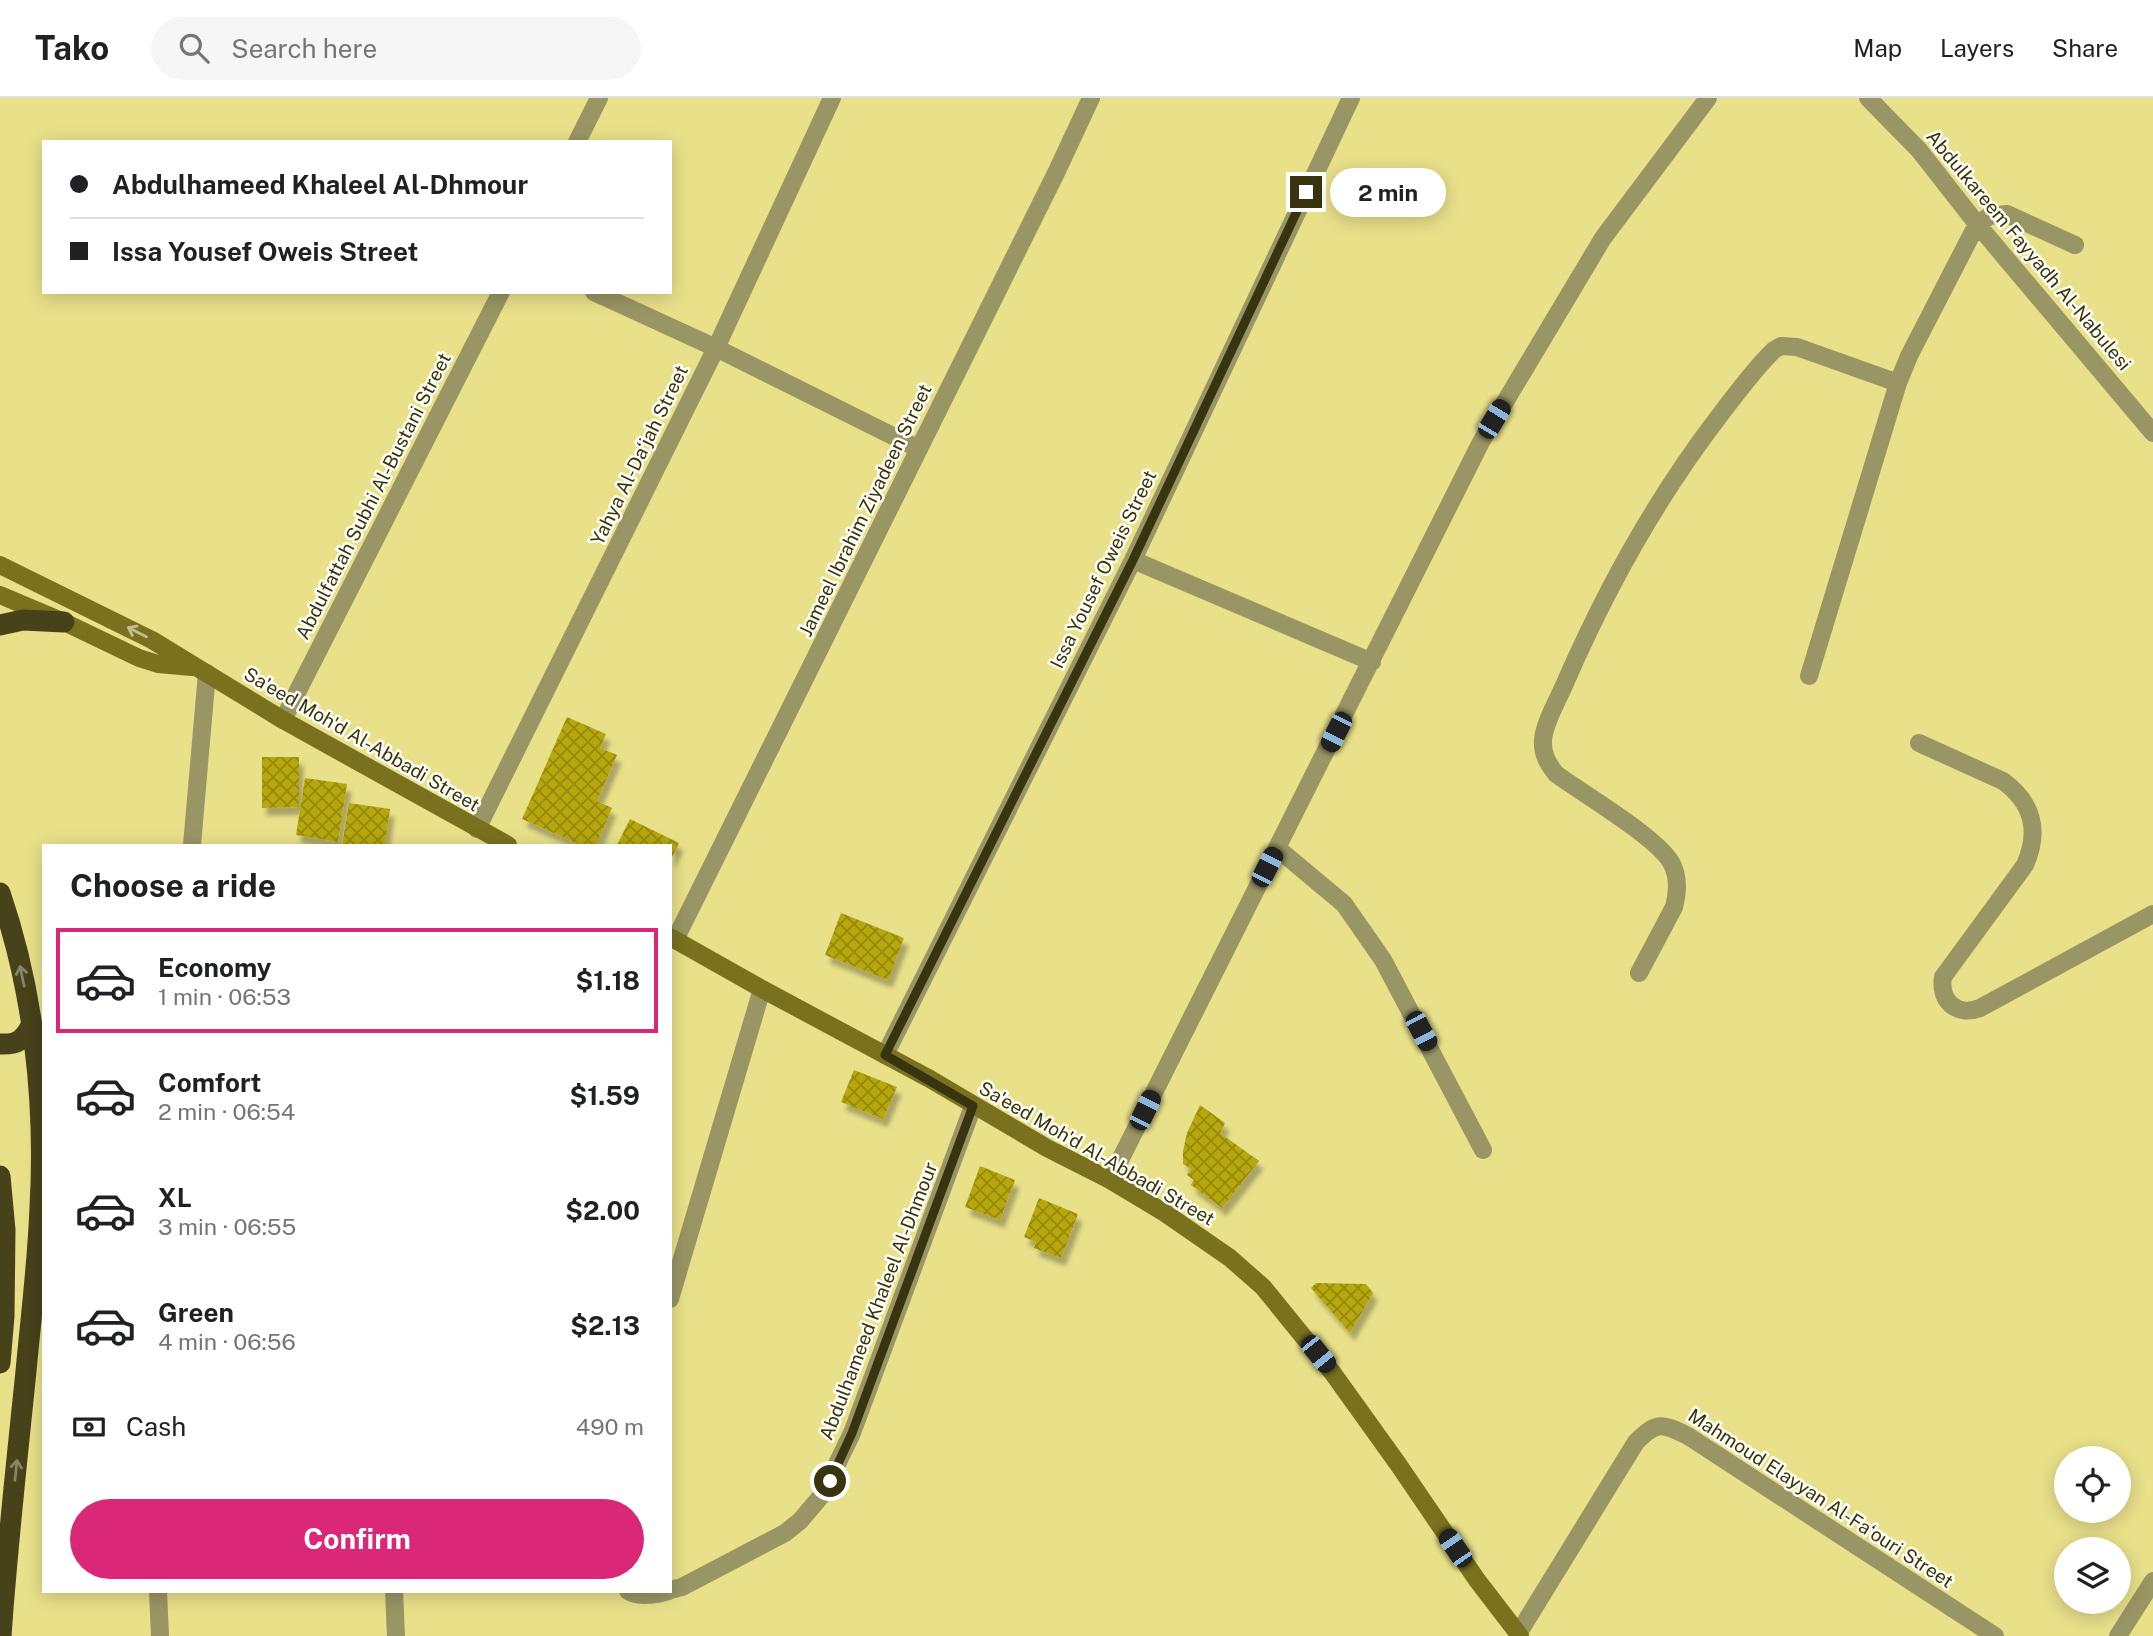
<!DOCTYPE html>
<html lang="en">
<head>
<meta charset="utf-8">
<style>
	:root { --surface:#fff; --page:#f6f6f6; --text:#202124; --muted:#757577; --line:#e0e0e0; --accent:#db2777 }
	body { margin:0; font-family:"Public Sans",sans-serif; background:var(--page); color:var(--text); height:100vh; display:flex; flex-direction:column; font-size:26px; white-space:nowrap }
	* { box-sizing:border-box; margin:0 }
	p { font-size:23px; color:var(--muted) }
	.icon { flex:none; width:38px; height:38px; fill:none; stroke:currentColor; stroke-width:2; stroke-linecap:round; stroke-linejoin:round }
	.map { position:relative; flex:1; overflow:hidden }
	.panel { position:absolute; left:42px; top:746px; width:630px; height:749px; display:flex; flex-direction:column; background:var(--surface); border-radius:0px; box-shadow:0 4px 18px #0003 }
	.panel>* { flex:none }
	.guide { position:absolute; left:42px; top:42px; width:630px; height:154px; border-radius:0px; box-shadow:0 4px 18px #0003; display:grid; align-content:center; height:154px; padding:0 28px; background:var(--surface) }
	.fabs { position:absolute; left:2054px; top:1348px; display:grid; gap:14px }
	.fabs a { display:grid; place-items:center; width:77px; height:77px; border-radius:50%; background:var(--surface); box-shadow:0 4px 18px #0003; font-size:35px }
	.end { position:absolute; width:32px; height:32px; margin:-16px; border:9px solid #383410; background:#fff; box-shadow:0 0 0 4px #fff }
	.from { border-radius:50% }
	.bubble { position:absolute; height:49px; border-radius:24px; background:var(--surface); box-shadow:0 4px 18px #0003; font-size:23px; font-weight:700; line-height:49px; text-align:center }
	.car { position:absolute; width:21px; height:42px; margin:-21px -10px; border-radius:9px; box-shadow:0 0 5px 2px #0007; background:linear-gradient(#222 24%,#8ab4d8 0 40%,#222 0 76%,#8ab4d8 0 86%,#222 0) }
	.guide b { display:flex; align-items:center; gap:24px; height:66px; font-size:26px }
	.guide b+b { border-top:2px solid var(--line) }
	.guide i { width:18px; height:18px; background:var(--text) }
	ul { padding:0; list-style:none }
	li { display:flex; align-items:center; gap:21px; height:105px; margin:0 14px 10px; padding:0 14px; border:4px solid transparent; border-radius:0px }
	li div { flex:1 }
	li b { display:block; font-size:26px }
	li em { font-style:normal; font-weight:700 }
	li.current { border-color:var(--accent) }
	li>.icon { width:63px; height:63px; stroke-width:1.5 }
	h2 { padding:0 28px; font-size:32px; line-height:84px }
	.pay { display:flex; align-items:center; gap:18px; height:77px; padding:0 28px; font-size:26px }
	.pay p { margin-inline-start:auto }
	.button { display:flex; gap:14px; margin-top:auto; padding:14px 28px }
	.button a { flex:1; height:80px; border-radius:42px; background:var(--accent); color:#fff; font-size:28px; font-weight:700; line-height:80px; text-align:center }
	header { display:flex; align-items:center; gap:42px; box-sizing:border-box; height:98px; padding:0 35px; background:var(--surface); border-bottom:2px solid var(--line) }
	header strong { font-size:33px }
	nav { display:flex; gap:38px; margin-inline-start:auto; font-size:24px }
	.search { width:490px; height:63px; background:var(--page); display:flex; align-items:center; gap:18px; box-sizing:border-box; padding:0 24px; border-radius:38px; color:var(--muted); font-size:26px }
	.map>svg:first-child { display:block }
	.building { fill:url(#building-cross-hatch); filter:url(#shadow) }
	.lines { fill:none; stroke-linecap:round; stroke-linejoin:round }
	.street { stroke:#999564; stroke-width:18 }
	.secondary { stroke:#7a711f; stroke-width:18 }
	.highway { stroke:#47421a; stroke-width:21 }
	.oneway { stroke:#c3bf95 }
	.oneway2 { stroke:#878467 }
	.route { stroke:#383410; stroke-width:9 }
	.labels { text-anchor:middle; stroke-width:5; stroke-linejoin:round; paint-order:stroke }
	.street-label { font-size:19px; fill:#383410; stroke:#fffef6 }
</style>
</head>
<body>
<header>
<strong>Tako</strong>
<div class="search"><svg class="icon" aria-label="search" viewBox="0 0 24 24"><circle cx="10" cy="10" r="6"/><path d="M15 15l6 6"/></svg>Search here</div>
<nav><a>Map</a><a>Layers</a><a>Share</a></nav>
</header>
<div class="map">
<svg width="2153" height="1538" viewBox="0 0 2153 1538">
	<defs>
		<pattern id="building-cross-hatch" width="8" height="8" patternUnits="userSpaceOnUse" patternTransform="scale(1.75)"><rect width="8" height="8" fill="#b6a711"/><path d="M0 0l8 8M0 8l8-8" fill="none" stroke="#95890f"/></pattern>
		<filter id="shadow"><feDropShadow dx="4.5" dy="8" stdDeviation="2" flood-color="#0004"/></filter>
	</defs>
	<rect width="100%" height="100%" fill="#e9e08a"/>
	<path class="building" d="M 567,619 L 606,636 L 600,650 L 617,657 L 597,703 L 612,710 L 596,747 L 581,747 L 522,721 Z
		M 262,659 L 299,659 L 299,709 L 262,710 Z
		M 305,680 L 347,686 L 338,744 L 296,737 Z
		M 349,705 L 390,711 L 385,747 L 342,747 Z
		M 630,721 L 679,745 L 670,763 L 670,747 L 617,747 Z
		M 841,815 L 904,840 L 888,882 L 825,857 Z
		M 854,972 L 897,989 L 883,1021 L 841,1004 Z
		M 1200,1007 L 1225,1025 L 1220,1035 L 1259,1063 L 1222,1110 L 1191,1087 L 1194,1082 L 1187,1077 L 1191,1071 L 1183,1066 L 1183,1053 L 1187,1035 Z
		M 980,1068 L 1015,1082 L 1000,1122 L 965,1109 Z
		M 1039,1100 L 1078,1116 L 1061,1160 L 1034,1150 L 1036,1144 L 1024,1139 Z
		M 1316,1185 L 1366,1186 L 1373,1195 L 1350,1235 L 1311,1190 Z"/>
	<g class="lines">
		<path class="street" d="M 1868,0 L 1919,52 L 1977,126 L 2153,335
			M 577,44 L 599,0
			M 594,194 L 716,250 L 919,351
			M 1133,462 L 1372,564
			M 1809,578 L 1898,285 L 1909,258 L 1977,126 L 1990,118 L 2007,116 L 2075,147
			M 283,622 L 501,194
			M 1919,645 L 2003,683 C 2033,705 2040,733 2025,767 L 1943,879 C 1939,903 1957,919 1980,910 L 2153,816
			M 477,731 L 716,250 L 832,0
			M 192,747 L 207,575
			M 1277,750 L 1344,806 L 1383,862 L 1483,1052
			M 675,842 L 1056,75 L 1091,0
			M 1639,875 L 1674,809 C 1678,794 1679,780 1672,766 C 1660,741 1582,695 1556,676 C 1548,666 1542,656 1543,642 C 1544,625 1559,600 1566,583 C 1607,489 1657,399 1720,317 C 1737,295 1754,271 1774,252 L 1781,248 L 1797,249 L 1898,285
			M 885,957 L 1133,462 L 1351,0
			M 1110,1082 L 1481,344 L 1603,140 L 1708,0
			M 670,1201 L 762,891
			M 670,1492 L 682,1489 L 785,1435 L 800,1423 L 822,1397 L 852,1335 L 973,1008
			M 158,1493 L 160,1538
			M 394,1493 L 396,1538
			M 628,1493 C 640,1500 656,1497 669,1493
			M 1518,1536 L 1636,1344 C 1657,1323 1662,1325 1688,1338 L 1995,1538
			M 2118,1538 L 2153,1483"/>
		<path class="secondary" d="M 0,467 L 152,542 L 283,622 L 508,747
			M 0,497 L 64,524 L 139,560 L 158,566 L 192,569
			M 670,839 L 762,891 L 930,981 L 1047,1050 L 1110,1082 L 1165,1115 L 1230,1160 L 1263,1189 L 1332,1274 L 1398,1366 L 1477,1482 L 1520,1538"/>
		<path class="highway" d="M 0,527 L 23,522 L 64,524
			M 0,795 C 34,894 46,1005 40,1109 C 38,1164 31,1219 26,1273 C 17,1362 7,1450 1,1538
			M 0,946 C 18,947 23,942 31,928
			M 0,1078 L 5,1132 L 4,1218 L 0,1265"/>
	</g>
	<defs><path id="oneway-shaft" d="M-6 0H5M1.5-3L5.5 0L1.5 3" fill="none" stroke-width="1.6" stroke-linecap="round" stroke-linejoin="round" transform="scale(1.75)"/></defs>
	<use class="oneway" href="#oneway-shaft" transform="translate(137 534) rotate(-153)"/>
	<g class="oneway2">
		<use href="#oneway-shaft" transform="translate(22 878) rotate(-102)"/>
		<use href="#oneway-shaft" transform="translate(16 1372) rotate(-84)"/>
	</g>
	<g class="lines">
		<path class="route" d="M 830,1383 L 852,1335 L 973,1008 L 885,957 L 1133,462 L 1306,94"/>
	</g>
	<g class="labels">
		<g class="street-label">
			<text transform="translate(2029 152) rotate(50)" y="7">Abdulkareem Fayyadh Al-Nabulesi</text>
			<text transform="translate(639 357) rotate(-64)" y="7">Yahya Al-Da‘jah Street</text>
			<text transform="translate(373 398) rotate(-63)" y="7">Abdulfattah Subhi Al-Bustani Street</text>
			<text transform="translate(865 412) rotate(-64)" y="7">Jameel Ibrahim Ziyadeen Street</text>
			<text transform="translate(1103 471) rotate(-64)" y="7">Issa Yousef Oweis Street</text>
			<text transform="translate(362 641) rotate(30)" y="7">Sa'eed Moh'd Al-Abbadi Street</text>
			<text transform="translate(1097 1055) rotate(30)" y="7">Sa'eed Moh'd Al-Abbadi Street</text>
			<text transform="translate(878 1203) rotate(-69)" y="7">Abdulhameed Khaleel Al-Dhmour</text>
			<text transform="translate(1821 1400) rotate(33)" y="7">Mahmoud Elayyan Al-Fa‘ouri Street</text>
		</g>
	</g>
</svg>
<div class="fabs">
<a><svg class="icon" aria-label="locate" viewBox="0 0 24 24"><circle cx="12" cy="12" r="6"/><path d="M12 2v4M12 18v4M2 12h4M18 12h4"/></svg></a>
<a><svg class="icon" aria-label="layers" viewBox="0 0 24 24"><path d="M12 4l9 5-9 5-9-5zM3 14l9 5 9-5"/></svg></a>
</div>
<i class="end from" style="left:830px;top:1383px"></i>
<i class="end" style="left:1306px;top:94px"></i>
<div class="bubble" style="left:1330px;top:70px;width:116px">2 min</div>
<i class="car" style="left:1494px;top:321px;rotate:31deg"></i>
<i class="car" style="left:1336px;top:634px;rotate:207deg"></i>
<i class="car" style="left:1267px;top:769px;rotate:27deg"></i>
<i class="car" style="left:1421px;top:933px;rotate:152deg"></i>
<i class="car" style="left:1145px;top:1012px;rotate:26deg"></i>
<i class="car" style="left:1318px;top:1256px;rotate:141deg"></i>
<i class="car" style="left:1455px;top:1450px;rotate:326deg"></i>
<div class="guide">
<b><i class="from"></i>Abdulhameed Khaleel Al-Dhmour</b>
<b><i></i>Issa Yousef Oweis Street</b>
</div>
<section class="panel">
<h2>Choose a ride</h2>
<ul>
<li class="current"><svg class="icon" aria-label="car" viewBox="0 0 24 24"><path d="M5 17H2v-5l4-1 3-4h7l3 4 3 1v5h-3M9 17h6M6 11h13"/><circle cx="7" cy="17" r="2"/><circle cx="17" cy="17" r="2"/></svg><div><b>Economy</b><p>1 min · 06:53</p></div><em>$1.18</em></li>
<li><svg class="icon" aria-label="car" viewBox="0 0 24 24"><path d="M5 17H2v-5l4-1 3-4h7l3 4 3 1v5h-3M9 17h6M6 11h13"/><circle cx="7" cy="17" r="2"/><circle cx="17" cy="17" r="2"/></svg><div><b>Comfort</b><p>2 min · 06:54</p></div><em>$1.59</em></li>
<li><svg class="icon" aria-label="car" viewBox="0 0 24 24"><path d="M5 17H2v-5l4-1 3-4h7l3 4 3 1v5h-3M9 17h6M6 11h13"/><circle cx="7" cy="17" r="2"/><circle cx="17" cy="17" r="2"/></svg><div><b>XL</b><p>3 min · 06:55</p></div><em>$2.00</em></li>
<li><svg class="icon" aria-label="car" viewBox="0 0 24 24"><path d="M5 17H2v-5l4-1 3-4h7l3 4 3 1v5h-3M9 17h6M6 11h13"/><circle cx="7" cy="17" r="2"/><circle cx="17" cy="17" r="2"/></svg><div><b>Green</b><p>4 min · 06:56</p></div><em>$2.13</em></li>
</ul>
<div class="pay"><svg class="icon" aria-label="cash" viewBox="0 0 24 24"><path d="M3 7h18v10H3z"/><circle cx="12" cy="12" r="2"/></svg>Cash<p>490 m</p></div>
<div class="button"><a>Confirm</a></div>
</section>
</div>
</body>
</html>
